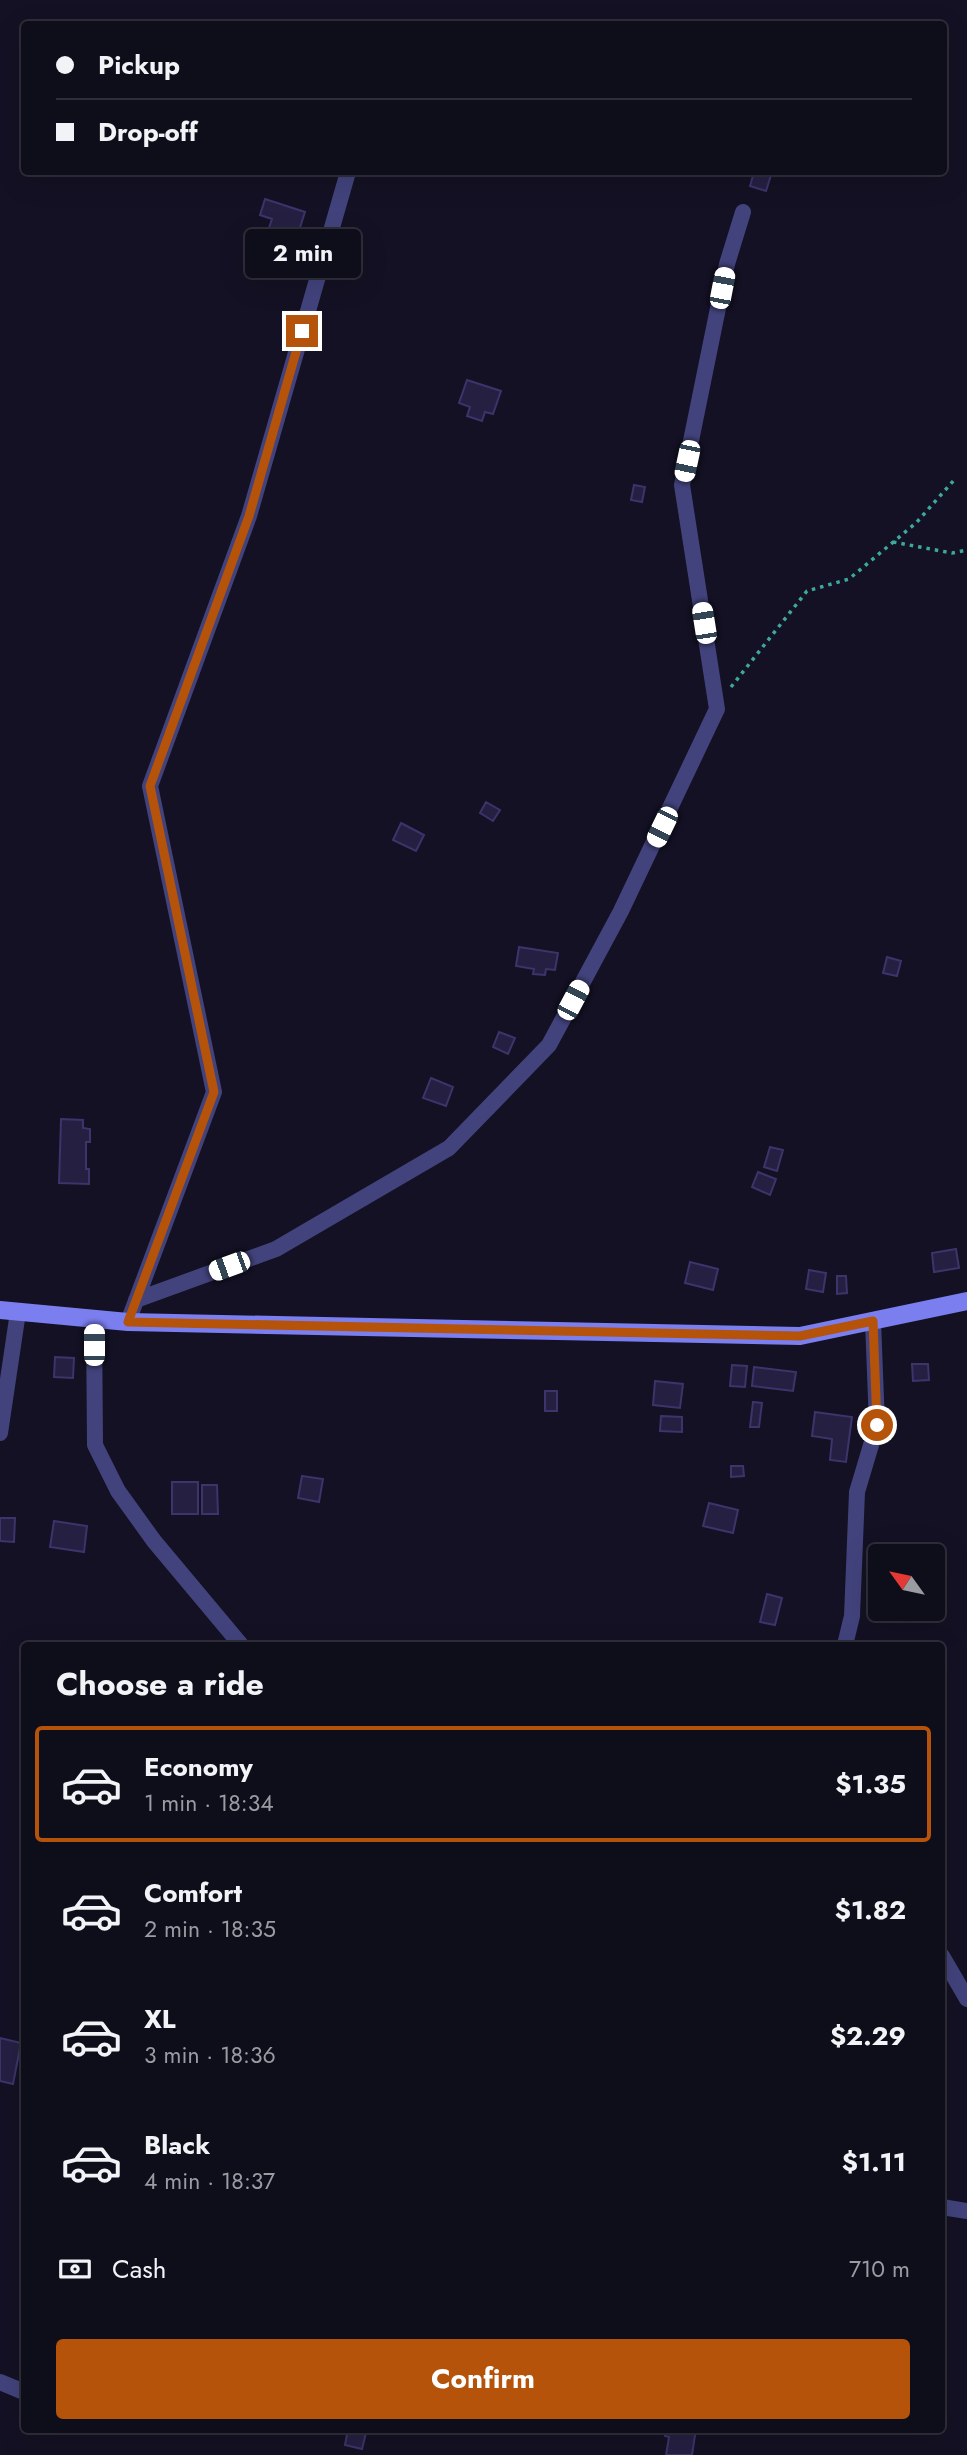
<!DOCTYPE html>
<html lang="en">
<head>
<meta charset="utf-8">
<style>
	:root { --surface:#0e0d1a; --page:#1c1b27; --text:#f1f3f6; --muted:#9b9ca2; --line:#2e2d39; --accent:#b45309 }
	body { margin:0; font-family:Jost,sans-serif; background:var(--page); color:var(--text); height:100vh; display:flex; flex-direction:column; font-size:26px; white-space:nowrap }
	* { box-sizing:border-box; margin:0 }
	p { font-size:23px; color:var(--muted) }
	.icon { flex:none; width:38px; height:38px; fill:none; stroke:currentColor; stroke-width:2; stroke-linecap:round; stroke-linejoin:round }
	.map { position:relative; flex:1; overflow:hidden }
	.drawer { position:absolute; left:21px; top:1642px; width:924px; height:791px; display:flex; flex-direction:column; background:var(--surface); border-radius:7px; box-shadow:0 7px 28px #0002,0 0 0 2px var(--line) }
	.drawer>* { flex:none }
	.banner { position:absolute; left:21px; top:21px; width:926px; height:154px; border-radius:7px; box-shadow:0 7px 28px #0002,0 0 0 2px var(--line); display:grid; align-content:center; height:154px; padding:0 35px; background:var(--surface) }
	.needle { width:46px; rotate:303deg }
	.fabs { position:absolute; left:868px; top:1544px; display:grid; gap:14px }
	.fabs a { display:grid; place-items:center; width:77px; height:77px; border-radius:7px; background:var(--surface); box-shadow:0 7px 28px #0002,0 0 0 2px var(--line); font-size:35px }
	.end { position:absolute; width:32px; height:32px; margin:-16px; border:9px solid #b45309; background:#fff; box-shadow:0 0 0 4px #fff }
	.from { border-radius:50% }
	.bubble { position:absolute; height:49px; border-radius:7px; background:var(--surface); box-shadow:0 7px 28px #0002,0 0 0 2px var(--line); font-size:23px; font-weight:700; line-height:49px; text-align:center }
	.car { position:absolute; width:21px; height:42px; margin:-21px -10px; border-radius:9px; box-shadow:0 0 5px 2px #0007; background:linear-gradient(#fff 24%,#345 0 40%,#fff 0 76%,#345 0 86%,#fff 0) }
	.banner b { display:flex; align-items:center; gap:24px; height:66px; font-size:26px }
	.banner b+b { border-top:2px solid var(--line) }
	.banner i { width:18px; height:18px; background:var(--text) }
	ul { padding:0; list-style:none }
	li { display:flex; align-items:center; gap:21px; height:116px; margin:0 14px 10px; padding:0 21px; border:4px solid transparent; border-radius:7px }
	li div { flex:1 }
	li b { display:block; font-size:26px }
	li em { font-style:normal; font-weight:700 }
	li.active { border-color:var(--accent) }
	li>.icon { width:63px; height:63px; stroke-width:1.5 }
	h2 { padding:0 35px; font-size:32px; line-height:84px }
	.pay { display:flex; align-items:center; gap:18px; height:77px; padding:0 35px; font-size:26px }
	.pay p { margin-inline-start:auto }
	.button { display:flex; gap:14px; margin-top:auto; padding:14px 35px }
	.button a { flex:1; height:80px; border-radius:7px; background:var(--accent); color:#fff; font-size:28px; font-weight:700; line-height:80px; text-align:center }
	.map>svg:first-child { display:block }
	.building { fill:#252042; stroke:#3c346b; stroke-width:2 }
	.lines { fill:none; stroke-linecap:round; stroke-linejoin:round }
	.path { stroke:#3ea89c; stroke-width:3.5; stroke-dasharray:3.5 5; stroke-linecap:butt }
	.street { stroke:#42437c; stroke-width:16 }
	.secondary { stroke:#7b7eef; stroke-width:18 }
	.route { stroke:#b45309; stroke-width:9 }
</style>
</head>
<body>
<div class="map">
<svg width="967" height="2455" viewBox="0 0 967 2455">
	<rect width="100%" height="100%" fill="#131123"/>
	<path class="building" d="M 754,172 L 772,172 L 766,191 L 750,186 Z
		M 265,199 L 305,212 L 295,243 L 281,238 L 283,232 L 269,228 L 272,219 L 260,215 Z
		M 467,380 L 501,391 L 493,414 L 485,412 L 482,421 L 467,416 L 470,407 L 459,403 Z
		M 634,485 L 645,487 L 642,502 L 631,500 Z
		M 486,802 L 500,810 L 493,821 L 480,813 Z
		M 401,823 L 424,835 L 416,851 L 393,840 Z
		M 519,947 L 558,953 L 555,970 L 546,969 L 545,975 L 533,974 L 534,969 L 516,966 Z
		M 887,957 L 901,961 L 897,976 L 883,973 Z
		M 499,1032 L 515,1038 L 508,1054 L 493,1047 Z
		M 431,1078 L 453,1087 L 446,1106 L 423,1098 Z
		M 61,1119 L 83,1120 L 83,1128 L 90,1129 L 90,1142 L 86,1142 L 86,1169 L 89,1169 L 89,1184 L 59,1183 Z
		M 770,1147 L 783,1150 L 777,1171 L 764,1167 Z
		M 758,1172 L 776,1179 L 770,1195 L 752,1187 Z
		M 956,1249 L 959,1268 L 934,1272 L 932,1253 Z
		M 690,1262 L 718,1269 L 713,1290 L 685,1283 Z
		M 809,1270 L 826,1273 L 823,1292 L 806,1289 Z
		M 837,1276 L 846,1276 L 847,1293 L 837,1294 Z
		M 55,1357 L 74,1358 L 73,1378 L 54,1377 Z
		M 912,1364 L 928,1364 L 929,1380 L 913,1381 Z
		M 732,1365 L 747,1366 L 745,1387 L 730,1386 Z
		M 754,1367 L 796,1372 L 793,1391 L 752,1386 Z
		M 655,1381 L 683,1384 L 680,1408 L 653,1405 Z
		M 545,1391 L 557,1391 L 557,1411 L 545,1411 Z
		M 753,1402 L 762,1403 L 759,1427 L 750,1427 Z
		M 815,1412 L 852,1417 L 846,1462 L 830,1460 L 832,1439 L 812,1436 Z
		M 661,1416 L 682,1417 L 682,1432 L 660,1431 Z
		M 731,1466 L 743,1466 L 744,1476 L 731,1477 Z
		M 302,1476 L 323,1479 L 319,1502 L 298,1498 Z
		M 172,1482 L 198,1482 L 198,1514 L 172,1514 Z
		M 202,1485 L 217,1485 L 218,1514 L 202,1514 Z
		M 709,1503 L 738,1510 L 733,1533 L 703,1526 Z
		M 0,1518 L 15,1518 L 14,1542 L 0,1541 Z
		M 54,1521 L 87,1526 L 84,1552 L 50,1547 Z
		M 767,1594 L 782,1598 L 775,1625 L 760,1622 Z
		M 0,2038 L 21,2043 L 13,2084 L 0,2081 Z
		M 348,2429 L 367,2429 L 362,2449 L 345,2445 Z
		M 667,2429 L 696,2429 L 692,2455 L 666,2455 L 669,2437 L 665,2436 Z"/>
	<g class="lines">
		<path class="path" d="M 893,542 L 952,553 L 967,550
			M 731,687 L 807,591 L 849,579 L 916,523 L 955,479"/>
		<path class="street" d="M 136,1300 L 276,1249 L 449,1148 L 549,1045 L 621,911 L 717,709 L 682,485 L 727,264 L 743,212
			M 94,1319 L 95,1445 L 118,1491 L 154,1541 L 241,1645
			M 128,1322 L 214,1092 L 150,786 L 249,516 L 348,172
			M 0,1433 L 18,1312
			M 845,1645 L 852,1616 L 857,1492 L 877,1425 L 873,1321
			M 942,1956 L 967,1999
			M 942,2207 L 967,2211
			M 0,2382 L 24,2392"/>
		<path class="secondary" d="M 0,1310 L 128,1322 L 800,1336 L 967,1301"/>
	</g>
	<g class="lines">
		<path class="route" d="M 302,331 L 249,516 L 150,786 L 214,1092 L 128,1322 L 800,1336 L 873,1321 L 877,1425"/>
	</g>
</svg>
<div class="fabs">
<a><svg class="needle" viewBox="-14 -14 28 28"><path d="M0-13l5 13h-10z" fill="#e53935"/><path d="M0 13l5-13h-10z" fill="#9b9ca2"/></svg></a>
</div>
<i class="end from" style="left:877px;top:1425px"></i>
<i class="end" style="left:302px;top:331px"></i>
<div class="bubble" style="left:245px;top:229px;width:116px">2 min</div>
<i class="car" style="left:722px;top:288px;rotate:11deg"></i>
<i class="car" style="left:687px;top:461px;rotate:192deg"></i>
<i class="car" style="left:704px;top:623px;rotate:351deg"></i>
<i class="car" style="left:662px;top:827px;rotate:206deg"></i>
<i class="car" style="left:573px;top:1000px;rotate:28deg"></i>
<i class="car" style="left:229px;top:1266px;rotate:250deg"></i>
<i class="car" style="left:94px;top:1345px;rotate:0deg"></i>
<div class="banner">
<b><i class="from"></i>Pickup</b>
<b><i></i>Drop-off</b>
</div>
<section class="drawer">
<h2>Choose a ride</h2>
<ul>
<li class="active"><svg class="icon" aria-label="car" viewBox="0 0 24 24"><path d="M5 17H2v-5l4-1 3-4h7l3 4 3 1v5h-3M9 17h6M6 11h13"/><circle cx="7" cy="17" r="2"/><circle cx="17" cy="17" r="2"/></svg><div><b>Economy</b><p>1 min · 18:34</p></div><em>$1.35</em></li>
<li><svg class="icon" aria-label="car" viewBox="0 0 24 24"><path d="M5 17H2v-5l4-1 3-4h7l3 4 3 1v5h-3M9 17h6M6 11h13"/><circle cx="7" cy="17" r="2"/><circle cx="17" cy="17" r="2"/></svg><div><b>Comfort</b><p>2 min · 18:35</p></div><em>$1.82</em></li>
<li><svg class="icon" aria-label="car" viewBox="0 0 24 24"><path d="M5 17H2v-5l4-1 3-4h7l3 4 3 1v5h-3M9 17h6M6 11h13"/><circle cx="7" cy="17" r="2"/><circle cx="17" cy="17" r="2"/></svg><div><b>XL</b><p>3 min · 18:36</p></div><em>$2.29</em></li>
<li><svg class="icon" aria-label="car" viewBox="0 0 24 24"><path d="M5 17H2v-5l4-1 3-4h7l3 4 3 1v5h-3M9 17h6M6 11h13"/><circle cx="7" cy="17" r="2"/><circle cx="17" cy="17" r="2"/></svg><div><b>Black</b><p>4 min · 18:37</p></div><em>$1.11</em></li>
</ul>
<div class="pay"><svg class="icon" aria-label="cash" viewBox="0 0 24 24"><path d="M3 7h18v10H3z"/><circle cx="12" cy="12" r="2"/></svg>Cash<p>710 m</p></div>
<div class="button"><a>Confirm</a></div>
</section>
</div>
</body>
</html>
